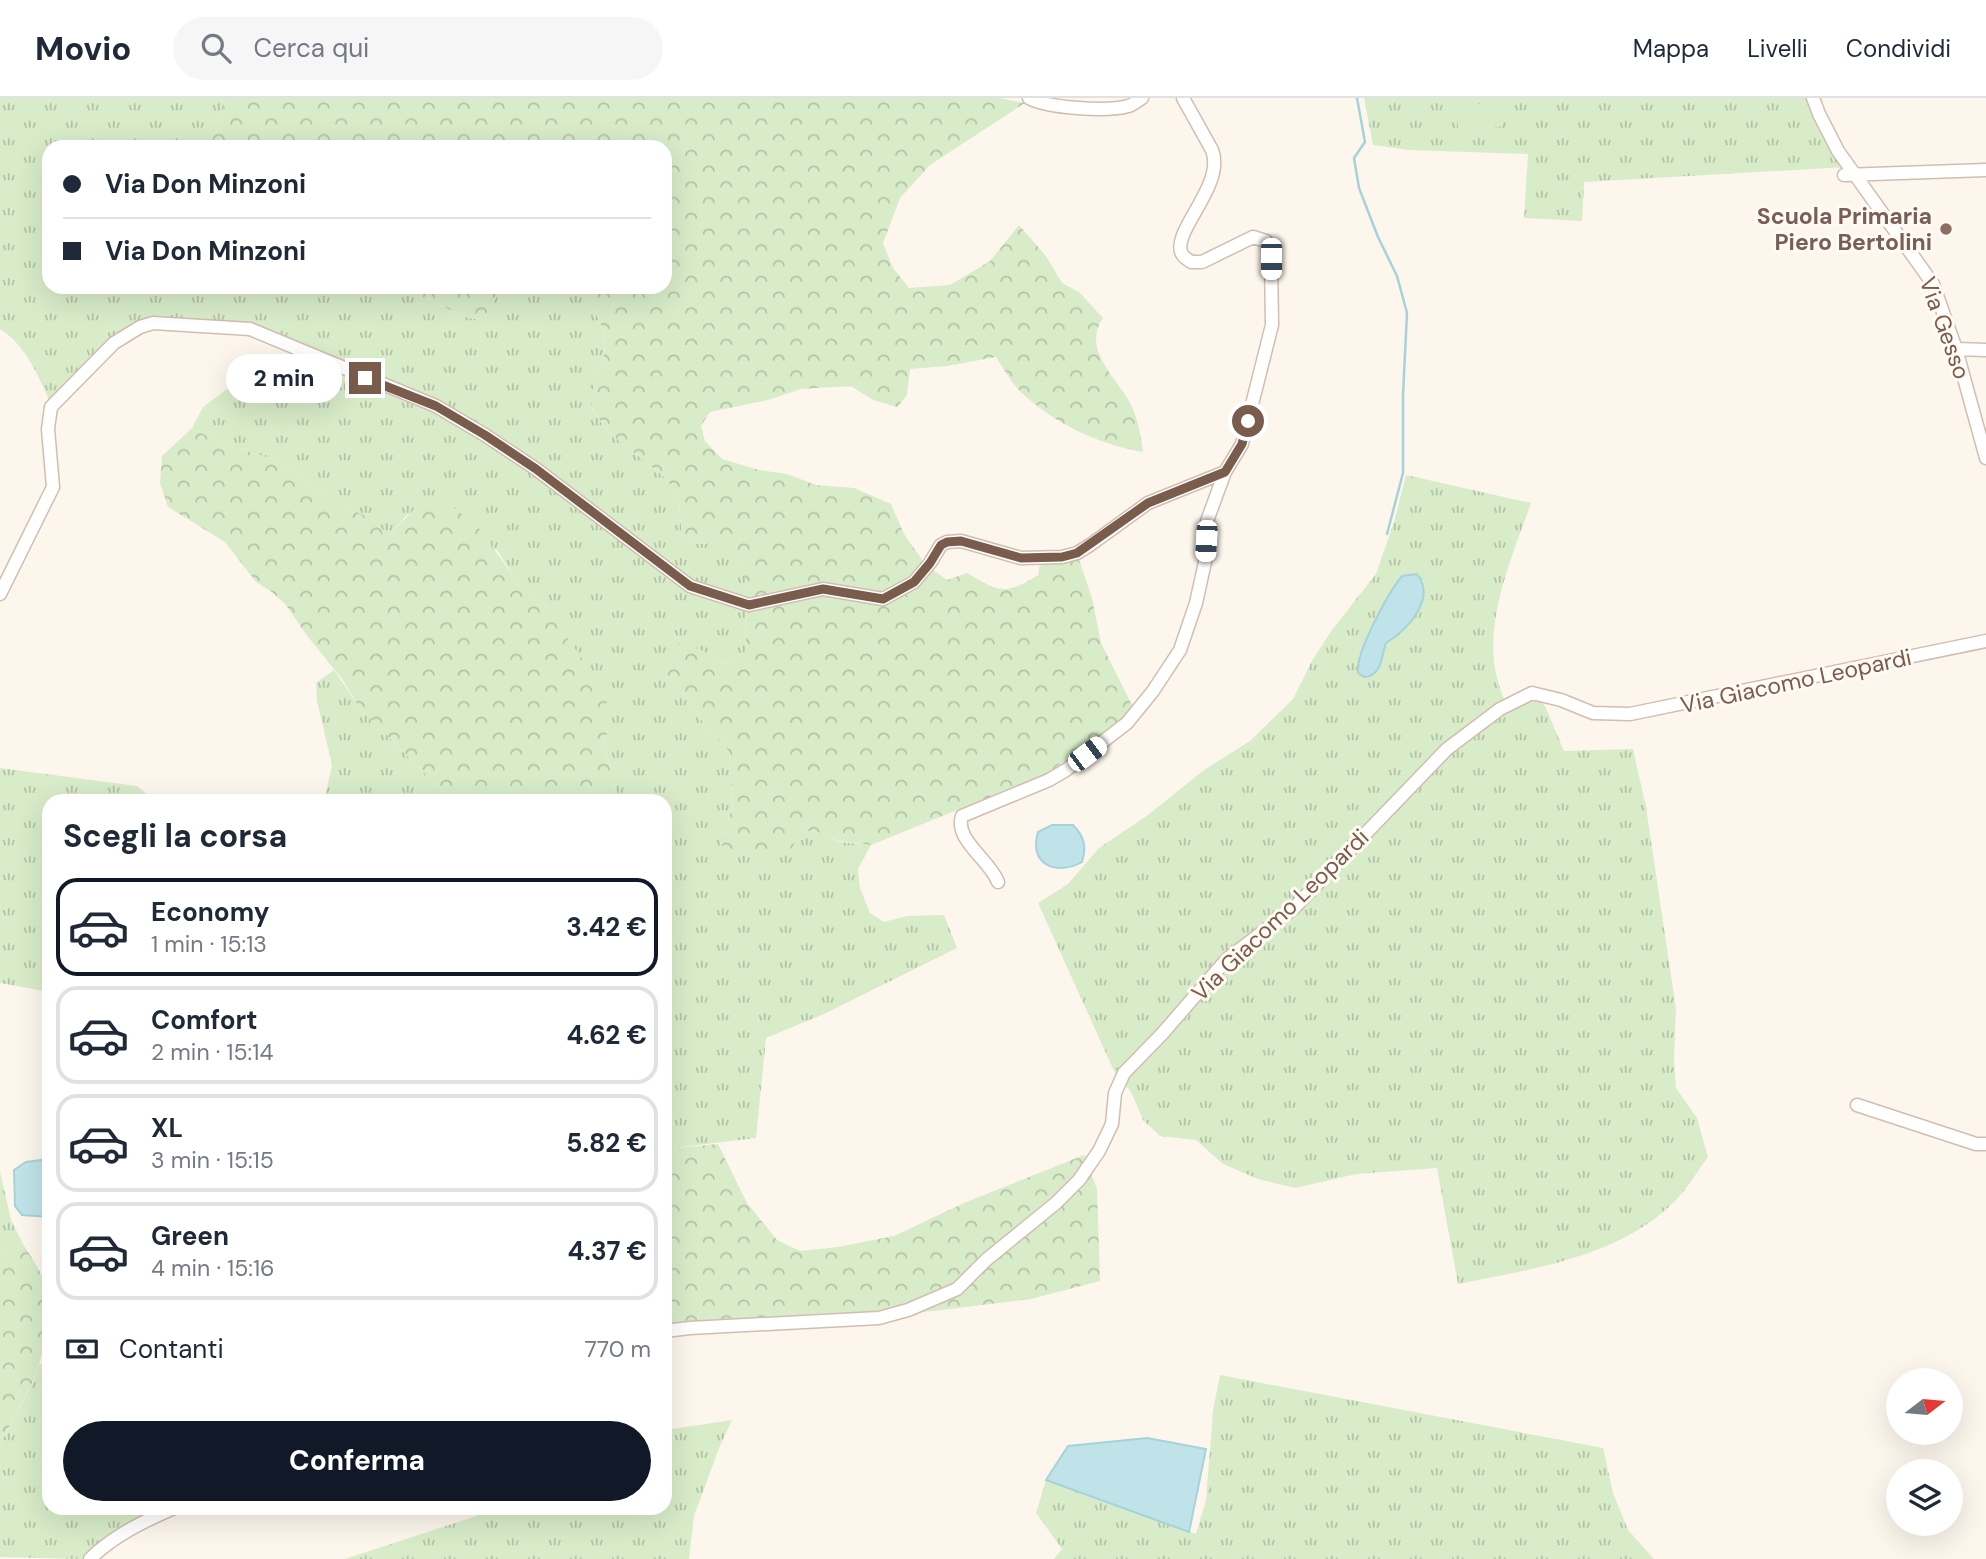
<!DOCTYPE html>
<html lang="it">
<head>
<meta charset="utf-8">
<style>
	:root { --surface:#fff; --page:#f6f6f7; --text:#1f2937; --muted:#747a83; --line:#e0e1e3; --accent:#111827 }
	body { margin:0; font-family:"DM Sans",sans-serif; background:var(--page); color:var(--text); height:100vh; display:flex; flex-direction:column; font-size:26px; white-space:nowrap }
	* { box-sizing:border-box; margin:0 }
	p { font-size:23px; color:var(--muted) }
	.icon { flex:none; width:38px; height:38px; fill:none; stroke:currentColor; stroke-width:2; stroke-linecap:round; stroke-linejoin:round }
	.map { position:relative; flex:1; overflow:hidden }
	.drawer { position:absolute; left:42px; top:696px; width:630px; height:721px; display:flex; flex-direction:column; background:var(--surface); border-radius:21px; box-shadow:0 7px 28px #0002 }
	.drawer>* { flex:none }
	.top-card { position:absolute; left:42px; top:42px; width:630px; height:154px; border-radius:21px; box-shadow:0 7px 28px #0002; display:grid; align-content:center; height:154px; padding:0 21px; background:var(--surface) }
	.needle { width:46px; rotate:74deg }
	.tools { position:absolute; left:1886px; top:1270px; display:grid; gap:14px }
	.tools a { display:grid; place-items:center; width:77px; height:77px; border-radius:50%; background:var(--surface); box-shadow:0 7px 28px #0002; font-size:35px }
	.end { position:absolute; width:32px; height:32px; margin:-16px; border:9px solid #7a5c4d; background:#fff; box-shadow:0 0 0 4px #fff }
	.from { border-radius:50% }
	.bubble { position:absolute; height:49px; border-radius:24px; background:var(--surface); box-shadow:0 7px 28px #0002; font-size:23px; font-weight:700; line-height:49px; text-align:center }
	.car { position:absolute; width:21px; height:42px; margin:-21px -10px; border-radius:9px; box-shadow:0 0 5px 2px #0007; background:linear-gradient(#fff 24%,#345 0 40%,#fff 0 76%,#345 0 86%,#fff 0) }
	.top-card b { display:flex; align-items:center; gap:24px; height:66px; font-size:26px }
	.top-card b+b { border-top:2px solid var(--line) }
	.top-card i { width:18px; height:18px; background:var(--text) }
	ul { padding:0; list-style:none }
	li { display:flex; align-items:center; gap:21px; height:98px; margin:0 14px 10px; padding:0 7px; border:4px solid var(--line); border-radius:21px }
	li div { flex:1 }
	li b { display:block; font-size:26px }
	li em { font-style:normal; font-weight:700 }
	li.selected { border-color:var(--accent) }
	li>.icon { width:63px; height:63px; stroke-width:1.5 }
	h2 { padding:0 21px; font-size:32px; line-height:84px }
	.pay { display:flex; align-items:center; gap:18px; height:77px; padding:0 21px; font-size:26px }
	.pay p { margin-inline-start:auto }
	.action { display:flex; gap:14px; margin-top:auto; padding:14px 21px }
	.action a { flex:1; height:80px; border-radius:42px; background:var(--accent); color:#fff; font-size:28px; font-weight:700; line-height:80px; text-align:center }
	header { display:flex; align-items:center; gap:42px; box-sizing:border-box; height:98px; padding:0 35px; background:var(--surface); border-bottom:2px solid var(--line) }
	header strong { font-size:33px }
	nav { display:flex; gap:38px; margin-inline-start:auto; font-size:24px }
	.search { width:490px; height:63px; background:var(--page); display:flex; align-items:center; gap:18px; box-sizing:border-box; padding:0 24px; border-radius:38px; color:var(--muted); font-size:26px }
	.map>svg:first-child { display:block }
	.grass { fill:url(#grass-tufts) }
	.forest { fill:url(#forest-crowns) }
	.pitch { fill:#d8ecc9 }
	.water { fill:#bfe3e8; stroke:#a5d3da; stroke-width:2 }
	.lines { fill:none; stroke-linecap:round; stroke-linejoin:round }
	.stream { stroke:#a5d3da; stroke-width:2.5 }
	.minor-casing { stroke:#d1beb0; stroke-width:15 }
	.minor { stroke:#fff; stroke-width:12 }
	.route { stroke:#7a5c4d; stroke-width:9 }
	.education-dot { fill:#8d6e63; stroke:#fffaf3; stroke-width:2.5 }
	.labels { text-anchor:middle; stroke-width:6; stroke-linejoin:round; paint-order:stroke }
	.education-label { font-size:23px; font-weight:bold; fill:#785e54; stroke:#fffaf3; text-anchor:end }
	.street-label { font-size:23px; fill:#7a5c4d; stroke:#fffaf3 }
</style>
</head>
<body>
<header>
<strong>Movio</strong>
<div class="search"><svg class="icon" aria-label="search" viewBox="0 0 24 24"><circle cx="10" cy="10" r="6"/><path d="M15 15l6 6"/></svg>Cerca qui</div>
<nav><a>Mappa</a><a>Livelli</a><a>Condividi</a></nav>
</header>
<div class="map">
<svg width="1986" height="1461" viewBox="0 0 1986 1461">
	<defs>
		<pattern id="grass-tufts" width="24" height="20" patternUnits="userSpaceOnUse" patternTransform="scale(1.75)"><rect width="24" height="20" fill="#d8ecc9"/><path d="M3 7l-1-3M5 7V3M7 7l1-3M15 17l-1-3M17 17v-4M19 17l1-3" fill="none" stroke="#b4c2a5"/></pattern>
		<pattern id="forest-crowns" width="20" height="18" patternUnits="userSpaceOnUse" patternTransform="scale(1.75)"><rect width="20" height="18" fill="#d8ecc9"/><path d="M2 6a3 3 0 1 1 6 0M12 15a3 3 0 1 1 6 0" fill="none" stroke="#b4c2a5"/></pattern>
	</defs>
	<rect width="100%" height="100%" fill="#fdf6ec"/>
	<path class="grass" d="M 0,0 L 219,0 L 225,4 L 216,34 L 205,49 L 49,49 L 49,189 L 401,189 L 468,220 L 484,221 L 500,189 L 578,189 C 613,236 611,250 588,303 L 605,331 L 668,382 L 679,409 L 682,436 L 694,446 L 720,445 L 738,451 L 745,479 L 746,553 L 725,566 L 699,551 L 667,579 L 686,597 L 706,629 L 723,645 L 729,654 L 733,707 L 721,746 L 803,732 L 821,735 L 839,744 L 871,747 L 858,771 L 860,790 L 870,815 L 884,824 L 907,818 L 944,817 L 957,850 L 824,916 L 766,940 L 756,1040 L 665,1051 L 665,704 L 615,703 L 617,696 L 604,644 L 611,623 L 580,561 L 544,507 L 512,476 L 497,452 L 408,416 L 389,437 L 370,420 L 331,402 L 279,363 L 222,346 L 192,330 L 203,309 L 227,291 L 306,254 L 276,238 L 141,226 L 52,309 C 40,281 27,248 0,231 Z
		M 1364,0 L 1813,0 L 1847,69 L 1584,84 L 1582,123 L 1524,120 L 1528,56 L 1409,52 L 1373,47 Z
		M 1406,377 L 1531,405 C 1512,459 1483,523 1497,580 C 1499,589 1503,598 1506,606 L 1529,590 L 1545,608 L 1564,653 L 1633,651 L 1646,709 L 1676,911 L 1674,961 L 1676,990 L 1697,1020 L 1708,1059 C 1698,1073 1688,1089 1676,1102 C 1621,1159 1532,1171 1458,1186 L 1437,1070 L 1356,1076 L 1295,1090 L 1258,1081 L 1223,1066 L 1196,1042 L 1160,1038 L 1143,1022 L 1131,994 L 1114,973 L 1038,805 L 1068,786 L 1099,750 L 1148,717 L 1204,672 L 1250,643 L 1293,601 L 1313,561 L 1332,532 L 1376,476 L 1394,424 Z
		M 334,572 L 359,609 L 452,703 L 324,703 L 332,667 L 317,603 L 316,585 Z
		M 0,670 L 137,688 L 155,703 L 49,704 L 49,894 L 0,885 Z
		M 0,1074 L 11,1122 L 23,1146 L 0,1153 Z
		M 39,1266 L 49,1266 L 49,1410 L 152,1411 L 153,1418 L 119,1434 L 83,1461 L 0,1459 L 0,1346 L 34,1282 Z
		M 1220,1277 L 1603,1350 L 1613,1395 L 1628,1432 L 1654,1461 L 1054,1461 L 1062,1451 L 1036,1415 L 1046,1382 L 1196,1436 L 1206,1402 L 1213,1313 Z
		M 732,1322 L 719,1350 L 694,1418 L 689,1461 L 345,1461 L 498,1411 L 665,1410 L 665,1332 Z"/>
	<path class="forest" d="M 219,0 L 999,0 L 1025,5 L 930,67 L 900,100 L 883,145 L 893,170 L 909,190 L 950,187 L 990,163 L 1019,127 L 1046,158 L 1062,185 L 1079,194 L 1103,220 C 1081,252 1117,279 1131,307 C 1138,322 1141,337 1143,354 C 1098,346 1055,326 1022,295 C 1012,286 1004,271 996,259 L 947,268 L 910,271 L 907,297 L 897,309 L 873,302 L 851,288 L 801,291 L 768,302 L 710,314 L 701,328 L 705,343 L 722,361 L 759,372 L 787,376 L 816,387 L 854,390 L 891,406 L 904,436 L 925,466 L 947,482 L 967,475 C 999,494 1005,498 1038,477 L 1041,460 L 1077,456 L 1092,500 L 1101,545 L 1134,611 L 1126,622 L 1046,676 L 871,747 L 838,743 L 821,735 L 803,732 L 787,757 L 737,757 L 721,746 L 733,707 L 729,654 L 723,645 L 706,629 L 686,597 L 667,579 L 662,560 L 677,545 L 699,551 L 725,566 L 746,553 L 745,479 L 738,452 L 720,445 L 694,446 L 682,436 L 679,409 L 668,382 L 605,331 L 588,302 C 611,250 613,236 578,189 L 665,189 L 665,49 L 205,49 L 216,34 L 225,4 Z
		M 401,189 L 500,189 L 484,221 L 468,220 Z
		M 192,330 L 222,346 L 279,363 L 331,402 L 370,420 L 389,437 L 420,405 L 448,405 L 477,428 L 512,476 L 544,507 L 603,590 L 611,623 L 604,644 L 617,696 L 615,703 L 452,703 L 359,609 L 342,581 L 305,535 L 286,507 L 272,494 L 256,484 L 225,444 L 168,409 L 160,385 L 162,358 Z
		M 718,1046 L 747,1105 L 777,1142 L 800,1153 L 838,1149 L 894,1138 L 964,1105 L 1084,1057 L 1097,1091 L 1100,1183 L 1031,1201 L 934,1213 L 828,1220 L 704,1222 L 665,1229 L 665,1051 Z
		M 23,1146 L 38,1170 L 49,1194 L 49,1233 L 34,1281 L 0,1346 L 0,1153 Z"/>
	<path class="pitch" d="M 1499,3 L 1503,28 L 1459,35 L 1455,10 Z"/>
	<path class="water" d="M 1417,476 C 1437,501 1407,532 1386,545 C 1381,559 1382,578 1364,579 L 1358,575 C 1355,555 1389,494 1402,478 Z
		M 1052,727 L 1073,727 C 1084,738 1087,749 1082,764 C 1057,778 1028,767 1038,734 Z
		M 49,1061 L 49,1119 L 22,1117 L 15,1108 L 14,1072 L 26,1064 Z
		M 1147,1340 L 1206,1351 L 1189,1434 L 1046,1382 L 1068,1348 Z"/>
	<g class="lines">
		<path class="stream" d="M 1357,0 L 1365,44 L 1354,60 L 1359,90 L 1378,139 L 1397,178 L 1407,215 L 1403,297 L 1403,375 L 1387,436"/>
		<defs>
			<path id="minor" d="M 1029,0 C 1048,10 1107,14 1128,8 C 1133,7 1138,2 1142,0
				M 1813,0 L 1819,16 L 1838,53 L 1933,186 L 1956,251 L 1986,360
				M 1844,77 L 1986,72
				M 1956,251 L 1986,252
				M 0,496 L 53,389 L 48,331 L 51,309 L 114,245 L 140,229 L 153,225 L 250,231 L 436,308 L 485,337 L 536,371 L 690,488 L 749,507 L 823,491 L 883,501 L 914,484 L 930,465 L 941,447 L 947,444 L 961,443 L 1021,460 L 1062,459 L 1077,455 L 1090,447 L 1148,405 L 1225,374 L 1242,346 L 1272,227 L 1271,161 L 1266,143 L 1253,139 L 1202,164 L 1191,164 C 1188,161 1184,160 1182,156 C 1170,134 1226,88 1212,52 L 1183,0
				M 998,784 C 990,762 954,742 962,718 L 1049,682 L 1066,672 L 1127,625 L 1153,593 L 1180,552 L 1196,505 L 1205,464 L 1207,423 L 1225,374
				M 1857,1007 L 1976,1046 L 1986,1046
				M 665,1233 L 690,1230 L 879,1220 L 908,1212 L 957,1191 L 986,1162 L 1056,1105 L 1079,1082 L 1099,1053 L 1112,1026 L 1115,995 L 1124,975 L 1162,936 L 1227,861 L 1293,811 L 1447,651 L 1500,611 L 1532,595 L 1561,602 L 1593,615 L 1630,616 L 1986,543
				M 90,1461 C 113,1438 144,1423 174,1410"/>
		</defs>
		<use href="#minor" class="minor-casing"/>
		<use href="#minor" class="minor"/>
	</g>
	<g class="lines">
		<path class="route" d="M 365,280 L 436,308 L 485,337 L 536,371 L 690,488 L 749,507 L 823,491 L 883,501 L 914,484 L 930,465 L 941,447 L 947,444 L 961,443 L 1021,460 L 1062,459 L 1077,455 L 1148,405 L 1225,374 L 1242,346 L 1248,323"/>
	</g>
	<circle class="education-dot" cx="1946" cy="131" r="7"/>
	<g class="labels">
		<g class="education-label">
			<text x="1932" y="126">Scuola Primaria<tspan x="1932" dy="26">Piero Bertolini</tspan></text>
		</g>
		<g class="street-label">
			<text transform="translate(1945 230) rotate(70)" y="8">Via Gesso</text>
			<text transform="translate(1796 583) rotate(-12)" y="8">Via Giacomo Leopardi</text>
			<text transform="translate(1280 817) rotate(-44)" y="8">Via Giacomo Leopardi</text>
		</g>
	</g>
</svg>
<div class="tools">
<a><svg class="needle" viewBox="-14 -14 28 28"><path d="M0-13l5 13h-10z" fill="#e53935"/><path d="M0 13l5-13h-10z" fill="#747a83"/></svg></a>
<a><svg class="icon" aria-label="layers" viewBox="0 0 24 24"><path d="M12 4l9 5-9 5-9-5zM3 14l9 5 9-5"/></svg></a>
</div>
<i class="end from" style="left:1248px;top:323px"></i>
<i class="end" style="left:365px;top:280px"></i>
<div class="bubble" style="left:226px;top:256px;width:116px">2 min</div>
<i class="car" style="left:1271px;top:161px;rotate:180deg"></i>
<i class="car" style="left:1206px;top:443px;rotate:183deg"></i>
<i class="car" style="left:1087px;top:656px;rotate:53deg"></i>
<div class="top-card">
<b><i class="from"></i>Via Don Minzoni</b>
<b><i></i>Via Don Minzoni</b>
</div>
<section class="drawer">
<h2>Scegli la corsa</h2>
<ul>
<li class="selected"><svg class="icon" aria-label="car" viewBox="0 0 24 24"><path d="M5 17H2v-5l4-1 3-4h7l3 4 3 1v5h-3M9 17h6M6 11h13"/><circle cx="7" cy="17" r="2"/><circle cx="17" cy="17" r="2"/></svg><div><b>Economy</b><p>1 min · 15:13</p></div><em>3.42 €</em></li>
<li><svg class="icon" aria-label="car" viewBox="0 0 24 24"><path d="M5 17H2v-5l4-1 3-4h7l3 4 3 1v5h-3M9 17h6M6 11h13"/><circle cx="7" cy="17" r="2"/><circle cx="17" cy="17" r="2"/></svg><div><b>Comfort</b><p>2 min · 15:14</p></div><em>4.62 €</em></li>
<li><svg class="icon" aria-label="car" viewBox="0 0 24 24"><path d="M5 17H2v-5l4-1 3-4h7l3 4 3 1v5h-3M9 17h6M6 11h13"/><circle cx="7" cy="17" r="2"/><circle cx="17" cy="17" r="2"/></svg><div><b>XL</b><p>3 min · 15:15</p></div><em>5.82 €</em></li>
<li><svg class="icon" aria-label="car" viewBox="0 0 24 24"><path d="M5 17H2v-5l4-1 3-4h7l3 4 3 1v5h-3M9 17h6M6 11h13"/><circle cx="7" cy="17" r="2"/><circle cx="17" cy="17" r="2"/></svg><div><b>Green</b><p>4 min · 15:16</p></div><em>4.37 €</em></li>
</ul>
<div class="pay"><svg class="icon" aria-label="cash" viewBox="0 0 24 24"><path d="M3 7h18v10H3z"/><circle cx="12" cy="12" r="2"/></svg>Contanti<p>770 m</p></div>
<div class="action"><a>Conferma</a></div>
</section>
</div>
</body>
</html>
